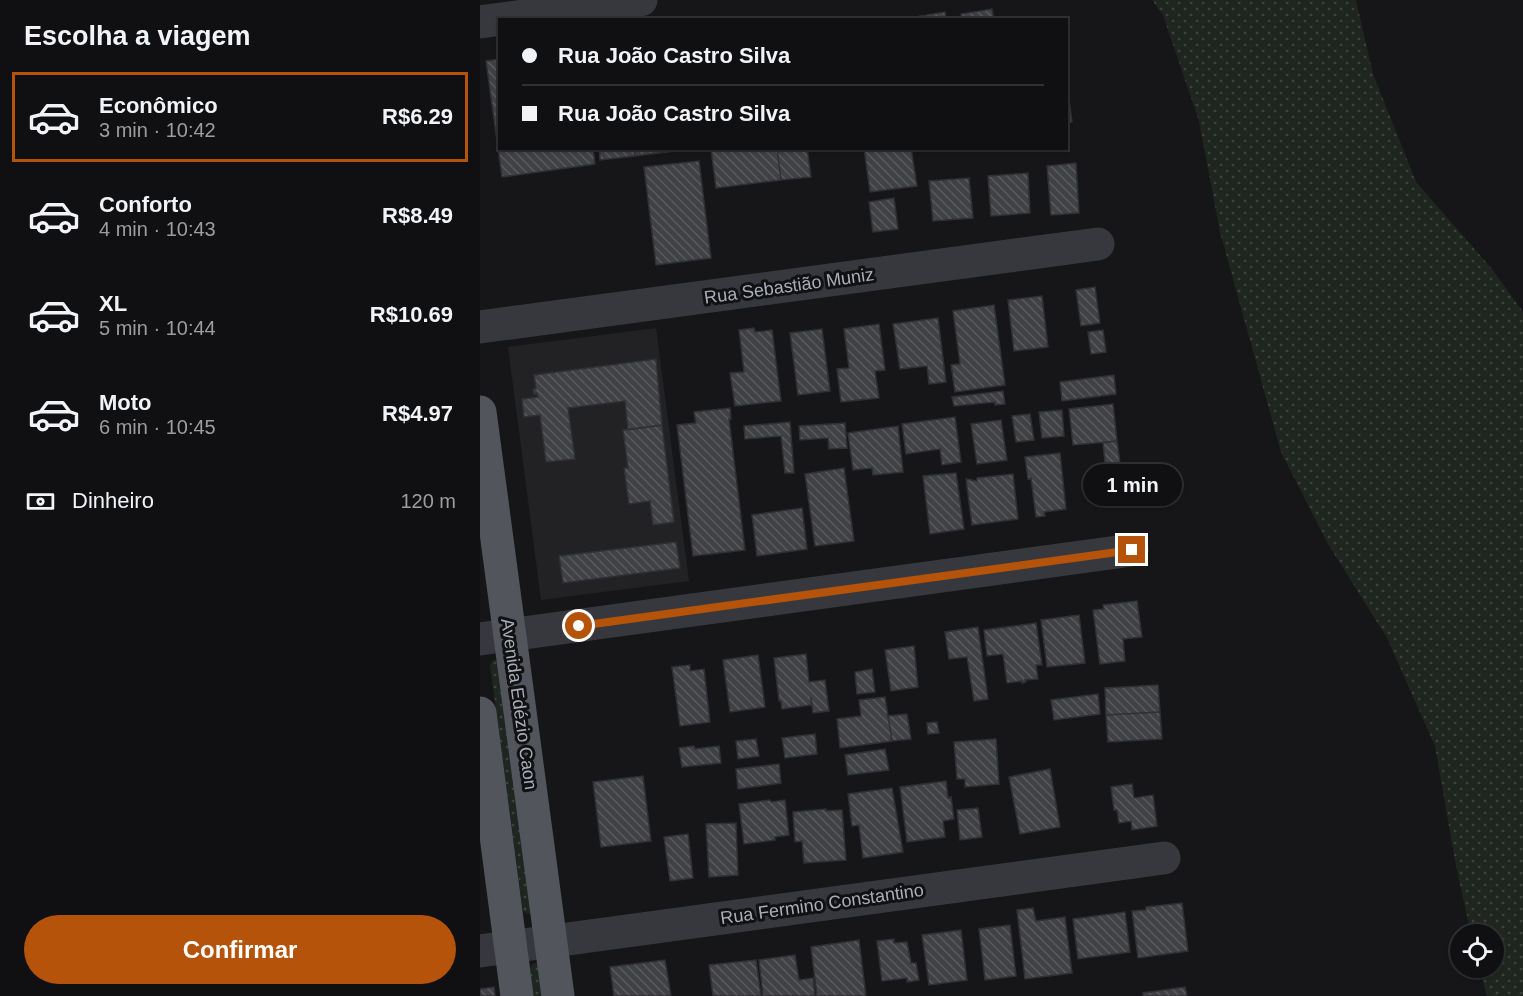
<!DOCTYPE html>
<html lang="pt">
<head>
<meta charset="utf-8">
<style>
	:root { --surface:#101012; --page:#1e1e20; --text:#f1f3f6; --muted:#9c9d9f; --line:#303032; --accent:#b45309 }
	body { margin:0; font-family:Arial,sans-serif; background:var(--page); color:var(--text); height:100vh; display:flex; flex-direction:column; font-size:22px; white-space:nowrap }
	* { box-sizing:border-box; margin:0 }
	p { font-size:20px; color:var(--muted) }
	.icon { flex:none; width:33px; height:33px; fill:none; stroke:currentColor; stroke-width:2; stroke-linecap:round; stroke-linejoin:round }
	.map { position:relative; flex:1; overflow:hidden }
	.sheet { display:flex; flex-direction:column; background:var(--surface); width:480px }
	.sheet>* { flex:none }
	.hud { position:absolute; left:18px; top:18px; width:570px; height:132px; border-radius:0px; box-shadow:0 2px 4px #0004,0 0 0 2px var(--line); display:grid; align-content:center; height:132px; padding:0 24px; background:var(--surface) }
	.controls { position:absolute; left:970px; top:924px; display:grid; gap:12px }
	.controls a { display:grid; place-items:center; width:54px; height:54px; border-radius:50%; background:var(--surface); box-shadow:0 2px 4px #0004,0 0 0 2px var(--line); font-size:30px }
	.end { position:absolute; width:27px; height:27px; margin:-14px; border:8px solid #b45309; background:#fff; box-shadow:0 0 0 3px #fff }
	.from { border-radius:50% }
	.bubble { position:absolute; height:42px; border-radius:21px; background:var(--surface); box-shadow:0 2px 4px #0004,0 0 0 2px var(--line); font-size:20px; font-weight:800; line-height:42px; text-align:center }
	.hud b { display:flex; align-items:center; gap:21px; height:57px; font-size:22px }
	.hud b+b { border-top:2px solid var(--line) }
	.hud i { width:15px; height:15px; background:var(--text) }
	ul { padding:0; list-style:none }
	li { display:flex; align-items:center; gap:18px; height:90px; margin:0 12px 9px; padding:0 12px; border:3px solid transparent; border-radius:0px }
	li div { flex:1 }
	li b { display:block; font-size:22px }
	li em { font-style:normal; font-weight:800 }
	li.current { border-color:var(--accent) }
	li>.icon { width:54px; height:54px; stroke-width:1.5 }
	h2 { padding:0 24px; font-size:27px; line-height:72px }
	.pay { display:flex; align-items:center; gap:15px; height:66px; padding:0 24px; font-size:22px }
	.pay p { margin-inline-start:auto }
	.action { display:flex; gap:12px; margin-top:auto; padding:12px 24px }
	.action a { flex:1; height:69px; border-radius:36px; background:var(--accent); color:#fff; font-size:24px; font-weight:800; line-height:69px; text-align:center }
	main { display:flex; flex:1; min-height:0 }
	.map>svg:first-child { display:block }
	.built { fill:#222225 }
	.grass { fill:url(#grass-dots) }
	.building { fill:url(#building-back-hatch); stroke:#303034; stroke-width:1.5 }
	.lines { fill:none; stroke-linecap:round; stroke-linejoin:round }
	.minor { stroke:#37383d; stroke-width:33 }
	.major { stroke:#53555c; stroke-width:33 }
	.route { stroke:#b45309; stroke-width:8 }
	.labels { text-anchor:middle; stroke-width:6; stroke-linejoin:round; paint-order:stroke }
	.street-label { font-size:18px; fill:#a8adb8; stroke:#111113 }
</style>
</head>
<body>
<main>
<section class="sheet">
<h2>Escolha a viagem</h2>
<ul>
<li class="current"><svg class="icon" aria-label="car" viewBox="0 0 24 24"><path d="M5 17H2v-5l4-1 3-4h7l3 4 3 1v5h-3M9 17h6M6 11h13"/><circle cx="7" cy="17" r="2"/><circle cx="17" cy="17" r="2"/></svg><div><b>Econômico</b><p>3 min · 10:42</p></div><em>R$6.29</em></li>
<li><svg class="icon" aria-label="car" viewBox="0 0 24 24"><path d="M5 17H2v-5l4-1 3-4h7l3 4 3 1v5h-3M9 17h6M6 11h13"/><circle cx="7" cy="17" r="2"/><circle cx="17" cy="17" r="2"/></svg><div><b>Conforto</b><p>4 min · 10:43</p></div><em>R$8.49</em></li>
<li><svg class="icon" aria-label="car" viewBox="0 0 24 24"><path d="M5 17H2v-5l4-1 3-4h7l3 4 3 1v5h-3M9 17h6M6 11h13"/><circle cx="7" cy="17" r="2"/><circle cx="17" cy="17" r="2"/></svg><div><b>XL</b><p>5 min · 10:44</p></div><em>R$10.69</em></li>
<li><svg class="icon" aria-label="car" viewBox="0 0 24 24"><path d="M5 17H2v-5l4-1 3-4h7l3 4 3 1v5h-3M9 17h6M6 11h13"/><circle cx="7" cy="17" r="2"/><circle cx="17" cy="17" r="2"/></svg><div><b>Moto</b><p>6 min · 10:45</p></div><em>R$4.97</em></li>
</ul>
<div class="pay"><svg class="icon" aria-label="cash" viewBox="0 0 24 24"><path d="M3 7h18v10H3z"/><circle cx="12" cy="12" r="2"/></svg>Dinheiro<p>120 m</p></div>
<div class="action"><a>Confirmar</a></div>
</section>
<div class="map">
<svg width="1043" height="996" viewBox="0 0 1043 996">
	<defs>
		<pattern id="grass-dots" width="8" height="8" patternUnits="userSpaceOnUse" patternTransform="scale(1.5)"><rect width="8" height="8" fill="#1e261f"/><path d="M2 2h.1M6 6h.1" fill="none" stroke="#3c433d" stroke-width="1.8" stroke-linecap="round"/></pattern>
		<pattern id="building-back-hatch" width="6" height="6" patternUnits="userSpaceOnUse" patternTransform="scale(1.5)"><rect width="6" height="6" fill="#404145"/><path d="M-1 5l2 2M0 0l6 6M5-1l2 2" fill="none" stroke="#595a5e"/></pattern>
	</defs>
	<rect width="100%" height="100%" fill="#161618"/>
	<path class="built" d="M 176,328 L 209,581 L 61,600 L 28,347 Z"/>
	<path class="grass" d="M 672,0 L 876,0 L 893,74 L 936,182 L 1012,269 L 1043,312 L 1043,996 L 1007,996 L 999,968 L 1014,968 L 1014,934 L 991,934 L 976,866 L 955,746 L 907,638 L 848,544 L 801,452 L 740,232 L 719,121 L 683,15 Z
		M 19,659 L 53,913 L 48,914 L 43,911 L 10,665 L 13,660 Z
		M 58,963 L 66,996 L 53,996 L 50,968 L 53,964 Z"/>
	<path class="building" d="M 512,9 L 514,20 L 482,20 L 481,14 Z
		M 465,12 L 466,20 L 429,20 L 428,18 Z
		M 20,59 L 20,148 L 113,148 L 115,164 L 22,177 L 6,61 Z
		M 586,100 L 589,100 L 592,122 L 586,123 Z
		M 119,148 L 154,148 L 155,156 L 120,160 Z
		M 154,148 L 211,148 L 211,149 L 155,156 Z
		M 297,148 L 301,180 L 236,188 L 231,149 Z
		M 297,148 L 327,148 L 331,177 L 301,180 Z
		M 384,148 L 431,148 L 437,186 L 390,192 Z
		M 219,161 L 231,258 L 176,265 L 164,167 Z
		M 596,163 L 599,213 L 571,215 L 567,166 Z
		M 548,173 L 550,213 L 511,216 L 508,176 Z
		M 489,178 L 493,218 L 453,221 L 449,181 Z
		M 414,198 L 418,229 L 393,232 L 389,202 Z
		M 615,287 L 620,323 L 601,326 L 596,290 Z
		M 562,296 L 568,347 L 534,351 L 528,300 Z
		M 514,305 L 525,385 L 475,392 L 471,365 L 480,364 L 473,311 Z
		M 458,318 L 466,382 L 449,384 L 447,366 L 420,369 L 413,324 Z
		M 399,324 L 405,370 L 395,371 L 399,398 L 361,402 L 357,369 L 369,368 L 364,329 Z
		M 274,328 L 275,332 L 292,330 L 301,401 L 255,406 L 250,373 L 264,372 L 259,330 Z
		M 342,329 L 350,391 L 318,395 L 310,333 Z
		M 623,330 L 626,352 L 611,354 L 608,332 Z
		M 176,359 L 182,425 L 148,430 L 145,401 L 88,408 L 95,459 L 66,462 L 60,415 L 44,417 L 42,399 L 58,397 L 57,393 L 54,394 L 53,389 L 56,389 L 54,375 Z
		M 634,375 L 636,394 L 582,401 L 580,382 Z
		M 523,391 L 525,404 L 515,405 L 515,402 L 474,406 L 472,397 Z
		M 633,404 L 637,441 L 593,445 L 589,409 Z
		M 250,408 L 251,419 L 249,419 L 265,550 L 213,556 L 197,425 L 216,423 L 214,412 Z
		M 582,410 L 584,436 L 562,438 L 559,412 Z
		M 550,414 L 554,440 L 536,442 L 532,416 Z
		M 475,417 L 481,462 L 462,465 L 460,449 L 426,454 L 422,424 Z
		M 521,420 L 527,460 L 497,464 L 491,424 Z
		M 310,422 L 314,473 L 305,473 L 301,436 L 265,439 L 264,426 Z
		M 365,423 L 367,448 L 349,449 L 348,438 L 320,440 L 319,426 Z
		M 182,425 L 194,522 L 173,525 L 170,501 L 149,504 L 144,468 L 148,468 L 143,430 Z
		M 418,426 L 423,472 L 393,475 L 392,468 L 373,470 L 368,433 Z
		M 637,441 L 641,470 L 626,472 L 623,443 Z
		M 580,453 L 586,509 L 564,512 L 565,516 L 556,517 L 551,478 L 548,479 L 545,457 Z
		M 364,468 L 374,541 L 335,546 L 325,474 Z
		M 476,473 L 484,529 L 450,534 L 443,476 Z
		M 533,474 L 538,519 L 492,525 L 486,479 L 497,481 L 497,478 Z
		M 322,508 L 327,549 L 277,556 L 272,515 Z
		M 196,542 L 200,568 L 83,583 L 79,556 Z
		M 657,601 L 662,637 L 643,639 L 645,661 L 620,664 L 613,610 L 624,609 L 623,605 Z
		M 599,615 L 605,663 L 567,667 L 561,620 Z
		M 556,623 L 562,665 L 556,665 L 558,679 L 545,680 L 546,682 L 542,683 L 542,681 L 527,683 L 523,654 L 507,656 L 504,630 Z
		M 498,627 L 508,699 L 494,701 L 487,657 L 469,659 L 465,632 Z
		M 434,646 L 438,687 L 411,691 L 405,650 Z
		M 326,654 L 329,682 L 345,680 L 349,711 L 333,713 L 331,697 L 331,705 L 302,709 L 301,701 L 299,701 L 294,658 Z
		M 278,655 L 285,707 L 250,712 L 243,660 Z
		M 210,665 L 210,671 L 224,669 L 230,722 L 200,726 L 192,667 Z
		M 392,669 L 395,692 L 377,694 L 375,672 Z
		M 678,685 L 680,712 L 626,715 L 625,688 Z
		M 618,694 L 620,714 L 574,720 L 571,700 Z
		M 405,697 L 412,741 L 360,748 L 357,719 L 381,716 L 379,700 Z
		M 680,712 L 682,739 L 628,742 L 626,715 Z
		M 427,714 L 431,739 L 412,741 L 408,716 Z
		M 457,722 L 459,733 L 448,734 L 447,723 Z
		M 335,734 L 337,754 L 305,758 L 302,738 Z
		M 276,739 L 279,756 L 258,759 L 256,741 Z
		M 516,739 L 519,784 L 485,787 L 485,779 L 477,779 L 474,742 Z
		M 214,746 L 215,749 L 239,746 L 241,763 L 202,767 L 199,748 Z
		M 405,749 L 409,770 L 368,775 L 365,755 Z
		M 299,764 L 301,783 L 258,789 L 256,769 Z
		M 570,769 L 580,827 L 540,834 L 529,777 Z
		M 163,776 L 171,841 L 121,847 L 113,782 Z
		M 466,781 L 468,798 L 471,797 L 474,819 L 463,821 L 465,837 L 427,842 L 420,787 Z
		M 652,784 L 654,798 L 673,795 L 677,826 L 652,830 L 651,821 L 639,823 L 637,810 L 634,810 L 631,787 Z
		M 412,788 L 423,852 L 383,858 L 379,825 L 372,826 L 368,794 Z
		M 290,800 L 291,802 L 305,800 L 309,835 L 295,837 L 295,840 L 264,844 L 259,804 Z
		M 498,808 L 502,837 L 480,840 L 477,810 Z
		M 346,809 L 346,811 L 362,810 L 366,860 L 324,863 L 322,841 L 315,842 L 313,812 Z
		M 256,823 L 258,875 L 229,877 L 226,824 Z
		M 208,834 L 213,878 L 190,881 L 184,837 Z
		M 702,903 L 708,951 L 658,958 L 652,911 L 666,910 L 666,907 Z
		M 553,908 L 556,921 L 585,917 L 592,973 L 545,979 L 537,910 Z
		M 645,912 L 650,952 L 598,959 L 593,919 Z
		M 530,925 L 536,976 L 505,980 L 499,929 Z
		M 481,930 L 487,980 L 449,985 L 442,935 Z
		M 414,939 L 414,943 L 427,942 L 431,963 L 436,963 L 439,980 L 427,982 L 427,978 L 402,981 L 397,941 Z
		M 379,940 L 386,996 L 337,996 L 331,947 Z
		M 315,955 L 319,980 L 333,978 L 335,996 L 283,996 L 279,960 Z
		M 185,960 L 191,996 L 134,996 L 130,967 Z
		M 276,960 L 281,996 L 233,996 L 229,965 Z
		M 14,987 L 15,996 L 0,996 L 0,989 Z
		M 705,987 L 707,996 L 663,996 L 663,993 Z"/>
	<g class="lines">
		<path class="minor" d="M 0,22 L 161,0
			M 0,327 L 618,244
			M 0,639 L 652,550
			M 0,951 L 684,858"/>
		<path class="major" d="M 0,412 L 78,996
			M 0,713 L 37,996"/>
	</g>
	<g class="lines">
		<path class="route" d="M 99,626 L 652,550"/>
	</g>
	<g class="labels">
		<g class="street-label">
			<text transform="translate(309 286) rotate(-8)" y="6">Rua Sebastião Muniz</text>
			<text transform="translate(39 704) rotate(82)" y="6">Avenida Edézio Caon</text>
			<text transform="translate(342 904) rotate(-8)" y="6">Rua Fermino Constantino</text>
		</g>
	</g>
</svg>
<div class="controls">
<a><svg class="icon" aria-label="locate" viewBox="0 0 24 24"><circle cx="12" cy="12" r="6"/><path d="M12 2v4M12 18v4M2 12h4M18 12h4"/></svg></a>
</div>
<i class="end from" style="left:99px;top:626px"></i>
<i class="end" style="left:652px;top:550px"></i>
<div class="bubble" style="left:603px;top:464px;width:99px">1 min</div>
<div class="hud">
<b><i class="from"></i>Rua João Castro Silva</b>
<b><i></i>Rua João Castro Silva</b>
</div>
</div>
</main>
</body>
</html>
